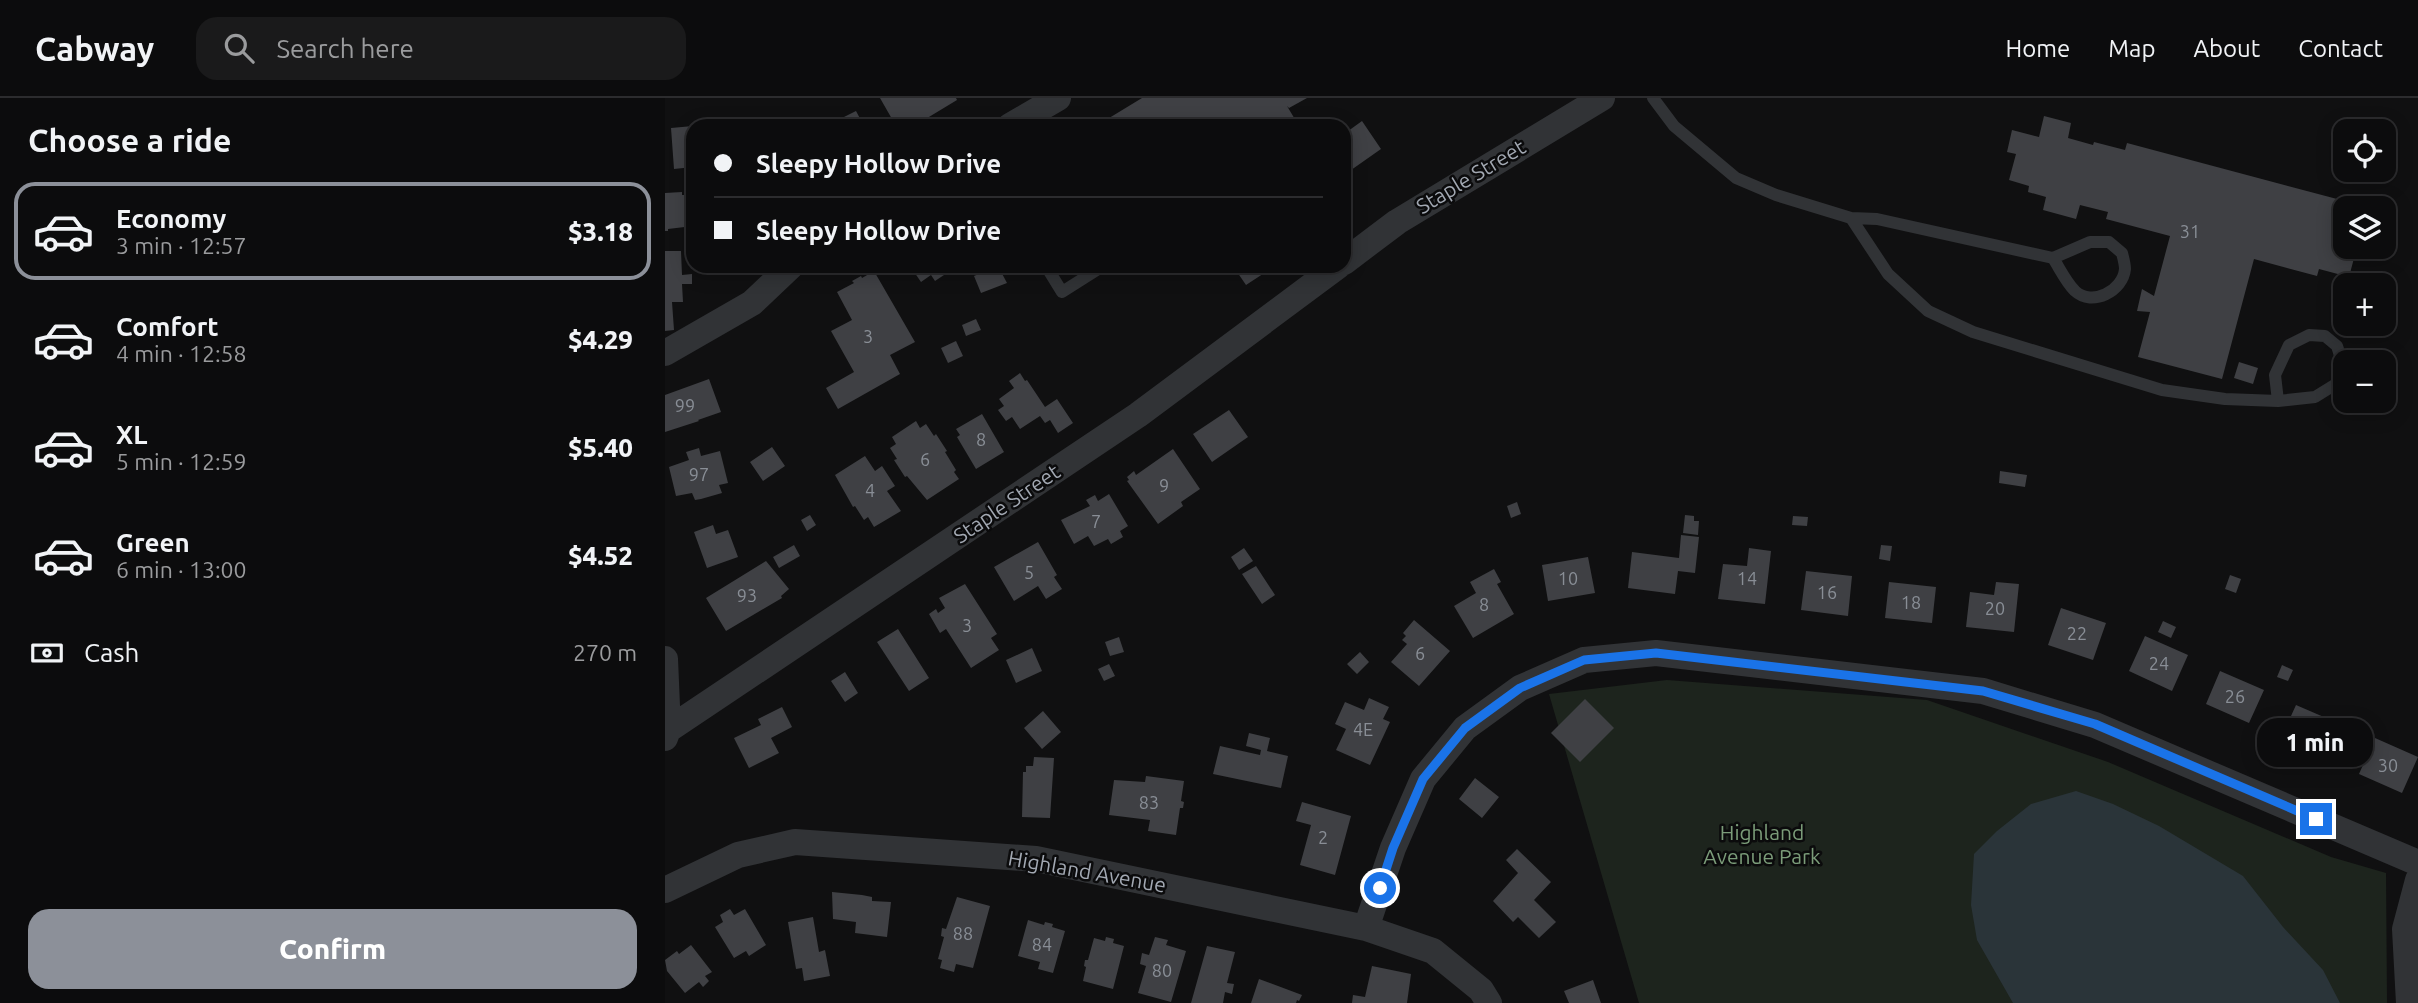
<!DOCTYPE html>
<html lang="en">
<head>
<meta charset="utf-8">
<style>
	:root { --surface:#0c0c0d; --page:#1a1a1b; --text:#f1f3f6; --muted:#9a9b9d; --line:#2c2c2e; --accent:#8c9099 }
	body { margin:0; font-family:Ubuntu,sans-serif; background:var(--page); color:var(--text); height:100vh; display:flex; flex-direction:column; font-size:26px; white-space:nowrap }
	* { box-sizing:border-box; margin:0 }
	p { font-size:23px; color:var(--muted) }
	.icon { flex:none; width:38px; height:38px; fill:none; stroke:currentColor; stroke-width:2; stroke-linecap:round; stroke-linejoin:round }
	.map { position:relative; flex:1; overflow:hidden }
	.details { display:flex; flex-direction:column; background:var(--surface); width:665px }
	.details>* { flex:none }
	.top-card { position:absolute; left:21px; top:21px; width:665px; height:154px; border-radius:21px; box-shadow:0 4px 18px #0003,0 0 0 2px var(--line); display:grid; align-content:center; height:154px; padding:0 28px; background:var(--surface) }
	.buttons { position:absolute; left:1668px; top:21px; display:grid; gap:14px }
	.buttons a { display:grid; place-items:center; width:63px; height:63px; border-radius:14px; background:var(--surface); box-shadow:0 4px 18px #0003,0 0 0 2px var(--line); font-size:35px }
	.end { position:absolute; width:32px; height:32px; margin:-16px; border:9px solid #1a73e8; background:#fff; box-shadow:0 0 0 4px #fff }
	.from { border-radius:50% }
	.bubble { position:absolute; height:49px; border-radius:21px; background:var(--surface); box-shadow:0 4px 18px #0003,0 0 0 2px var(--line); font-size:23px; font-weight:800; line-height:49px; text-align:center }
	.top-card b { display:flex; align-items:center; gap:24px; height:66px; font-size:26px }
	.top-card b+b { border-top:2px solid var(--line) }
	.top-card i { width:18px; height:18px; background:var(--text) }
	ul { padding:0; list-style:none }
	li { display:flex; align-items:center; gap:21px; height:98px; margin:0 14px 10px; padding:0 14px; border:4px solid transparent; border-radius:21px }
	li div { flex:1 }
	li b { display:block; font-size:26px }
	li em { font-style:normal; font-weight:800 }
	li.active { border-color:var(--accent) }
	li>.icon { width:63px; height:63px; stroke-width:1.5 }
	h2 { padding:0 28px; font-size:32px; line-height:84px }
	.pay { display:flex; align-items:center; gap:18px; height:77px; padding:0 28px; font-size:26px }
	.pay p { margin-inline-start:auto }
	.primary-button { display:flex; gap:14px; margin-top:auto; padding:14px 28px }
	.primary-button a { flex:1; height:80px; border-radius:21px; background:var(--accent); color:#fff; font-size:28px; font-weight:800; line-height:80px; text-align:center }
	header { display:flex; align-items:center; gap:42px; box-sizing:border-box; height:98px; padding:0 35px; background:var(--surface); border-bottom:2px solid var(--line) }
	header strong { font-size:33px }
	nav { display:flex; gap:38px; margin-inline-start:auto; font-size:24px }
	.search { width:490px; height:63px; background:var(--page); display:flex; align-items:center; gap:18px; box-sizing:border-box; padding:0 24px; border-radius:21px; color:var(--muted); font-size:26px }
	main { display:flex; flex:1; min-height:0 }
	.map>svg:first-child { display:block }
	.green { fill:#1d241d }
	.water { fill:#2a3439 }
	.building { fill:#3f4044 }
	.lines { fill:none; stroke-linecap:round; stroke-linejoin:round }
	.lane { stroke:#313336; stroke-width:12 }
	.street { stroke:#313336; stroke-width:26 }
	.route { stroke:#1a73e8; stroke-width:9 }
	.labels { text-anchor:middle; stroke-width:5; stroke-linejoin:round; paint-order:stroke }
	.number-label { font-size:18px; fill:#898e96 }
	.street-label { font-size:21px; fill:#a2a8b2; stroke:#0b0b0c }
	.park-label { font-size:21px; fill:#7b9c79; stroke:#0b0b0c }
</style>
</head>
<body>
<header>
<strong>Cabway</strong>
<div class="search"><svg class="icon" aria-label="search" viewBox="0 0 24 24"><circle cx="10" cy="10" r="6"/><path d="M15 15l6 6"/></svg>Search here</div>
<nav><a>Home</a><a>Map</a><a>About</a><a>Contact</a></nav>
</header>
<main>
<section class="details">
<h2>Choose a ride</h2>
<ul>
<li class="active"><svg class="icon" aria-label="car" viewBox="0 0 24 24"><path d="M5 17H2v-5l4-1 3-4h7l3 4 3 1v5h-3M9 17h6M6 11h13"/><circle cx="7" cy="17" r="2"/><circle cx="17" cy="17" r="2"/></svg><div><b>Economy</b><p>3 min · 12:57</p></div><em>$3.18</em></li>
<li><svg class="icon" aria-label="car" viewBox="0 0 24 24"><path d="M5 17H2v-5l4-1 3-4h7l3 4 3 1v5h-3M9 17h6M6 11h13"/><circle cx="7" cy="17" r="2"/><circle cx="17" cy="17" r="2"/></svg><div><b>Comfort</b><p>4 min · 12:58</p></div><em>$4.29</em></li>
<li><svg class="icon" aria-label="car" viewBox="0 0 24 24"><path d="M5 17H2v-5l4-1 3-4h7l3 4 3 1v5h-3M9 17h6M6 11h13"/><circle cx="7" cy="17" r="2"/><circle cx="17" cy="17" r="2"/></svg><div><b>XL</b><p>5 min · 12:59</p></div><em>$5.40</em></li>
<li><svg class="icon" aria-label="car" viewBox="0 0 24 24"><path d="M5 17H2v-5l4-1 3-4h7l3 4 3 1v5h-3M9 17h6M6 11h13"/><circle cx="7" cy="17" r="2"/><circle cx="17" cy="17" r="2"/></svg><div><b>Green</b><p>6 min · 13:00</p></div><em>$4.52</em></li>
</ul>
<div class="pay"><svg class="icon" aria-label="cash" viewBox="0 0 24 24"><path d="M3 7h18v10H3z"/><circle cx="12" cy="12" r="2"/></svg>Cash<p>270 m</p></div>
<div class="primary-button"><a>Confirm</a></div>
</section>
<div class="map">
<svg width="1753" height="905" viewBox="0 0 1753 905">
	<rect width="100%" height="100%" fill="#101011"/>
	<path class="green" d="M 1002,582 L 1262,602 L 1443,664 L 1666,759 L 1721,775 L 1722,905 L 974,905 L 884,596 Z"/>
	<path class="water" d="M 1411,693 L 1448,706 L 1494,728 L 1578,778 L 1618,829 L 1658,872 L 1675,905 L 1348,905 L 1312,842 L 1306,807 L 1309,756 L 1332,733 L 1366,706 Z"/>
	<path class="building" d="M 215,0 L 291,0 L 292,2 L 254,25 L 247,28 L 231,28 Z
		M 477,0 L 642,0 L 624,10 L 622,8 L 634,28 L 431,28 Z
		M 191,13 L 199,28 L 164,28 L 175,21 Z
		M 1379,18 L 1406,25 L 1403,40 L 1428,47 L 1429,44 L 1460,52 L 1462,45 L 1672,101 L 1671,108 L 1680,110 L 1680,149 L 1692,149 L 1684,179 L 1654,171 L 1652,178 L 1589,161 L 1557,281 L 1473,259 L 1485,214 L 1472,213 L 1477,191 L 1489,198 L 1505,138 L 1441,121 L 1443,114 L 1415,107 L 1411,121 L 1378,112 L 1381,99 L 1363,94 L 1364,88 L 1344,82 L 1351,56 L 1342,54 L 1347,32 L 1374,39 Z
		M 697,23 L 716,51 L 679,77 L 679,36 Z
		M 28,28 L 28,69 L 9,71 L 6,30 Z
		M 17,94 L 17,97 L 26,97 L 28,128 L 3,131 L 3,133 L 0,133 L 0,95 Z
		M 0,153 L 16,153 L 17,177 L 27,176 L 27,186 L 17,186 L 18,204 L 7,204 L 9,232 L 0,233 Z
		M 245,168 L 277,168 L 282,175 L 270,183 L 266,177 L 256,184 Z
		M 333,168 L 342,185 L 316,195 L 309,178 Z
		M 568,168 L 610,168 L 581,187 Z
		M 209,173 L 250,244 L 225,257 L 235,276 L 173,311 L 161,290 L 189,274 L 166,233 L 187,222 L 172,194 L 189,185 L 187,183 L 196,178 L 197,180 Z
		M 311,221 L 316,232 L 301,238 L 297,227 Z
		M 291,243 L 298,258 L 283,265 L 276,250 Z
		M 1574,264 L 1593,270 L 1588,286 L 1569,280 Z
		M 355,275 L 360,283 L 362,282 L 380,309 L 392,301 L 408,325 L 393,335 L 385,322 L 380,325 L 375,318 L 355,331 L 347,319 L 341,323 L 333,312 L 339,308 L 334,301 L 349,290 L 344,283 Z
		M 44,281 L 56,314 L 33,322 L 34,323 L 0,334 L 0,297 Z
		M 564,312 L 583,339 L 547,364 L 528,336 Z
		M 317,316 L 339,354 L 311,371 L 292,339 L 295,337 L 291,331 Z
		M 251,323 L 255,330 L 261,326 L 269,338 L 271,336 L 282,353 L 280,354 L 291,372 L 289,374 L 294,381 L 262,402 L 242,378 L 240,379 L 229,362 L 232,361 L 225,350 L 231,346 L 227,339 Z
		M 107,349 L 120,368 L 98,383 L 85,364 Z
		M 34,350 L 36,358 L 55,353 L 63,385 L 54,387 L 57,395 L 36,401 L 30,402 L 27,395 L 11,398 L 4,369 L 24,362 L 21,354 Z
		M 508,351 L 535,391 L 516,404 L 518,408 L 493,426 L 462,383 L 464,382 L 462,379 L 469,373 L 471,377 Z
		M 200,358 L 210,373 L 217,368 L 230,388 L 222,393 L 236,413 L 209,429 L 203,419 L 199,422 L 190,408 L 188,409 L 170,377 Z
		M 1335,373 L 1362,377 L 1360,389 L 1334,385 Z
		M 444,396 L 463,428 L 455,433 L 458,439 L 446,446 L 443,441 L 429,448 L 423,438 L 409,446 L 396,422 L 425,408 L 421,402 L 430,397 L 433,403 Z
		M 852,404 L 856,416 L 846,420 L 842,408 Z
		M 145,417 L 151,427 L 142,433 L 136,422 Z
		M 1020,417 L 1029,418 L 1029,423 L 1034,423 L 1033,437 L 1018,435 Z
		M 1128,418 L 1143,419 L 1142,428 L 1127,427 Z
		M 48,427 L 51,436 L 63,432 L 73,459 L 42,470 L 29,434 Z
		M 1016,437 L 1034,439 L 1030,475 L 1013,473 L 1010,496 L 963,490 L 967,454 L 1014,460 Z
		M 373,444 L 392,477 L 389,479 L 397,491 L 381,501 L 373,488 L 349,503 L 329,469 Z
		M 129,447 L 135,458 L 114,470 L 108,459 Z
		M 1216,447 L 1227,448 L 1225,463 L 1214,461 Z
		M 579,450 L 588,463 L 574,472 L 566,459 Z
		M 1084,450 L 1106,453 L 1100,506 L 1053,501 L 1058,466 L 1082,468 Z
		M 923,459 L 930,495 L 883,503 L 877,467 Z
		M 101,463 L 124,491 L 116,498 L 117,500 L 61,533 L 41,500 Z
		M 591,468 L 610,497 L 597,506 L 577,476 Z
		M 829,471 L 836,484 L 832,486 L 849,516 L 808,540 L 789,508 L 811,495 L 805,484 Z
		M 1141,473 L 1187,478 L 1183,518 L 1136,512 Z
		M 1565,477 L 1576,481 L 1571,495 L 1560,491 Z
		M 1224,484 L 1271,489 L 1267,525 L 1220,520 Z
		M 1331,484 L 1354,486 L 1349,534 L 1301,529 L 1305,494 L 1329,497 Z
		M 300,486 L 332,536 L 326,540 L 334,552 L 306,570 L 281,531 L 275,535 L 264,516 L 271,511 L 273,515 L 280,510 L 274,500 Z
		M 1396,510 L 1441,525 L 1428,562 L 1383,547 Z
		M 749,522 L 785,553 L 754,588 L 726,564 L 742,546 L 737,542 L 741,538 L 738,535 Z
		M 1498,523 L 1511,529 L 1506,540 L 1493,534 Z
		M 233,531 L 264,580 L 244,593 L 212,544 Z
		M 1480,538 L 1523,557 L 1507,593 L 1464,573 Z
		M 454,539 L 459,554 L 445,558 L 440,544 Z
		M 367,550 L 377,573 L 351,585 L 341,562 Z
		M 695,554 L 704,564 L 692,576 L 682,566 Z
		M 444,566 L 450,578 L 439,583 L 433,571 Z
		M 1617,567 L 1628,572 L 1623,583 L 1612,579 Z
		M 1555,573 L 1599,592 L 1584,625 L 1541,606 Z
		M 180,574 L 193,595 L 180,604 L 166,583 Z
		M 704,600 L 724,609 L 718,621 L 725,624 L 705,667 L 671,652 L 681,631 L 670,626 L 680,604 L 699,612 Z
		M 920,601 L 949,630 L 915,664 L 886,635 Z
		M 1631,607 L 1675,626 L 1660,660 L 1616,640 Z
		M 117,609 L 127,629 L 106,640 L 114,655 L 84,670 L 69,640 L 96,627 L 93,621 Z
		M 378,613 L 396,634 L 377,651 L 359,630 Z
		M 584,635 L 605,640 L 602,653 L 623,658 L 616,690 L 548,676 L 555,648 L 595,657 L 596,652 L 581,648 Z
		M 1710,640 L 1753,659 L 1737,695 L 1694,676 Z
		M 369,659 L 389,660 L 385,720 L 357,719 L 358,674 L 361,674 L 361,668 L 368,668 Z
		M 481,678 L 519,683 L 516,703 L 519,704 L 518,710 L 515,710 L 511,737 L 483,733 L 485,722 L 444,717 L 449,682 L 480,684 Z
		M 810,680 L 834,699 L 817,720 L 794,701 Z
		M 637,704 L 686,718 L 670,777 L 635,767 L 646,727 L 631,723 Z
		M 852,751 L 886,784 L 869,802 L 891,824 L 874,840 L 853,819 L 848,824 L 828,803 L 853,775 L 841,762 Z
		M 167,794 L 197,797 L 207,799 L 207,803 L 226,804 L 222,839 L 190,835 L 191,824 L 168,821 Z
		M 292,799 L 325,808 L 308,870 L 291,866 L 289,874 L 275,870 L 277,862 L 273,861 L 279,839 L 276,838 L 277,830 L 281,831 Z
		M 65,811 L 69,817 L 80,811 L 101,847 L 84,858 L 81,853 L 69,860 L 50,829 L 58,824 L 55,817 Z
		M 148,819 L 154,854 L 160,852 L 165,878 L 139,883 L 137,870 L 131,871 L 123,824 Z
		M 363,822 L 379,827 L 380,824 L 388,826 L 387,829 L 400,833 L 388,875 L 373,871 L 375,864 L 353,858 Z
		M 441,839 L 449,841 L 448,845 L 459,848 L 448,891 L 418,883 L 421,869 L 419,868 L 420,862 L 423,862 L 429,840 L 440,843 Z
		M 490,839 L 503,842 L 501,847 L 521,853 L 506,904 L 473,895 L 481,868 L 475,866 L 477,855 L 484,857 Z
		M 26,847 L 47,874 L 40,878 L 44,883 L 38,889 L 34,884 L 20,895 L 2,873 L 0,862 L 12,853 L 14,856 Z
		M 542,848 L 570,854 L 562,885 L 569,886 L 567,896 L 560,894 L 558,905 L 526,905 Z
		M 707,868 L 746,876 L 742,905 L 687,905 L 688,897 L 700,899 Z
		M 594,881 L 637,897 L 634,903 L 632,902 L 631,905 L 586,905 Z
		M 928,882 L 936,905 L 904,905 L 899,893 Z"/>
	<g class="lines">
		<path class="lane" d="M 988,0 L 1009,28 L 1071,80 L 1111,97 L 1186,120 L 1223,176 L 1263,213 L 1308,234 L 1497,292 L 1560,301 L 1613,303 L 1650,299 L 1671,286 L 1678,267 L 1672,248 L 1660,238 L 1644,237 L 1624,247 L 1610,277 L 1613,303
			M 1186,120 L 1212,121 L 1388,160 C 1395,171 1401,184 1410,193 C 1427,209 1458,193 1460,171 C 1460,166 1458,159 1457,155 L 1444,144 L 1425,144 L 1388,160
			M 381,168 L 397,194 L 438,168"/>
		<path class="street" d="M 345,28 L 393,0
			M 679,164 L 732,124 L 937,0
			M 0,255 L 87,205 L 126,168
			M 0,561 L 3,632 L 0,640
			M 3,632 L 473,317 L 673,168
			M 0,792 L 73,757 L 130,744 L 371,761 L 701,830 L 768,853 L 816,892 L 824,905
			M 701,830 L 728,750 L 758,681 L 800,630 L 855,590 L 919,562 L 991,555 L 1318,593 L 1430,627 L 1753,765
			M 1744,905 L 1740,831 L 1753,782"/>
	</g>
	<g class="lines">
		<path class="route" d="M 715,790 L 728,750 L 758,681 L 800,630 L 855,590 L 919,562 L 991,555 L 1318,593 L 1430,626 L 1651,721"/>
	</g>
	<g class="labels">
		<g class="number-label">
			<text x="1525" y="140">31</text>
			<text x="203" y="245">3</text>
			<text x="20" y="314">99</text>
			<text x="316" y="348">8</text>
			<text x="260" y="368">6</text>
			<text x="34" y="383">97</text>
			<text x="499" y="394">9</text>
			<text x="205" y="399">4</text>
			<text x="431" y="430">7</text>
			<text x="364" y="481">5</text>
			<text x="903" y="487">10</text>
			<text x="1082" y="487">14</text>
			<text x="1162" y="501">16</text>
			<text x="82" y="504">93</text>
			<text x="1246" y="511">18</text>
			<text x="819" y="513">8</text>
			<text x="1330" y="517">20</text>
			<text x="302" y="534">3</text>
			<text x="1412" y="542">22</text>
			<text x="755" y="562">6</text>
			<text x="1494" y="572">24</text>
			<text x="1570" y="605">26</text>
			<text x="698" y="638">4E</text>
			<text x="1723" y="674">30</text>
			<text x="484" y="711">83</text>
			<text x="658" y="746">2</text>
			<text x="298" y="842">88</text>
			<text x="377" y="853">84</text>
			<text x="497" y="879">80</text>
		</g>
		<g class="street-label">
			<text transform="translate(806 79) rotate(-31)" y="7">Staple Street</text>
			<text transform="translate(342 406) rotate(-34)" y="7">Staple Street</text>
			<text transform="translate(422 774) rotate(10)" y="7">Highland Avenue</text>
		</g>
		<g class="park-label">
			<text x="1097" y="742">Highland<tspan x="1097" dy="24">Avenue Park</tspan></text>
		</g>
	</g>
</svg>
<div class="buttons">
<a><svg class="icon" aria-label="locate" viewBox="0 0 24 24"><circle cx="12" cy="12" r="6"/><path d="M12 2v4M12 18v4M2 12h4M18 12h4"/></svg></a>
<a><svg class="icon" aria-label="layers" viewBox="0 0 24 24"><path d="M12 4l9 5-9 5-9-5zM3 14l9 5 9-5"/></svg></a>
<a>+</a>
<a>−</a>
</div>
<i class="end from" style="left:715px;top:790px"></i>
<i class="end" style="left:1651px;top:721px"></i>
<div class="bubble" style="left:1592px;top:620px;width:116px">1 min</div>
<div class="top-card">
<b><i class="from"></i>Sleepy Hollow Drive</b>
<b><i></i>Sleepy Hollow Drive</b>
</div>
</div>
</main>
</body>
</html>
